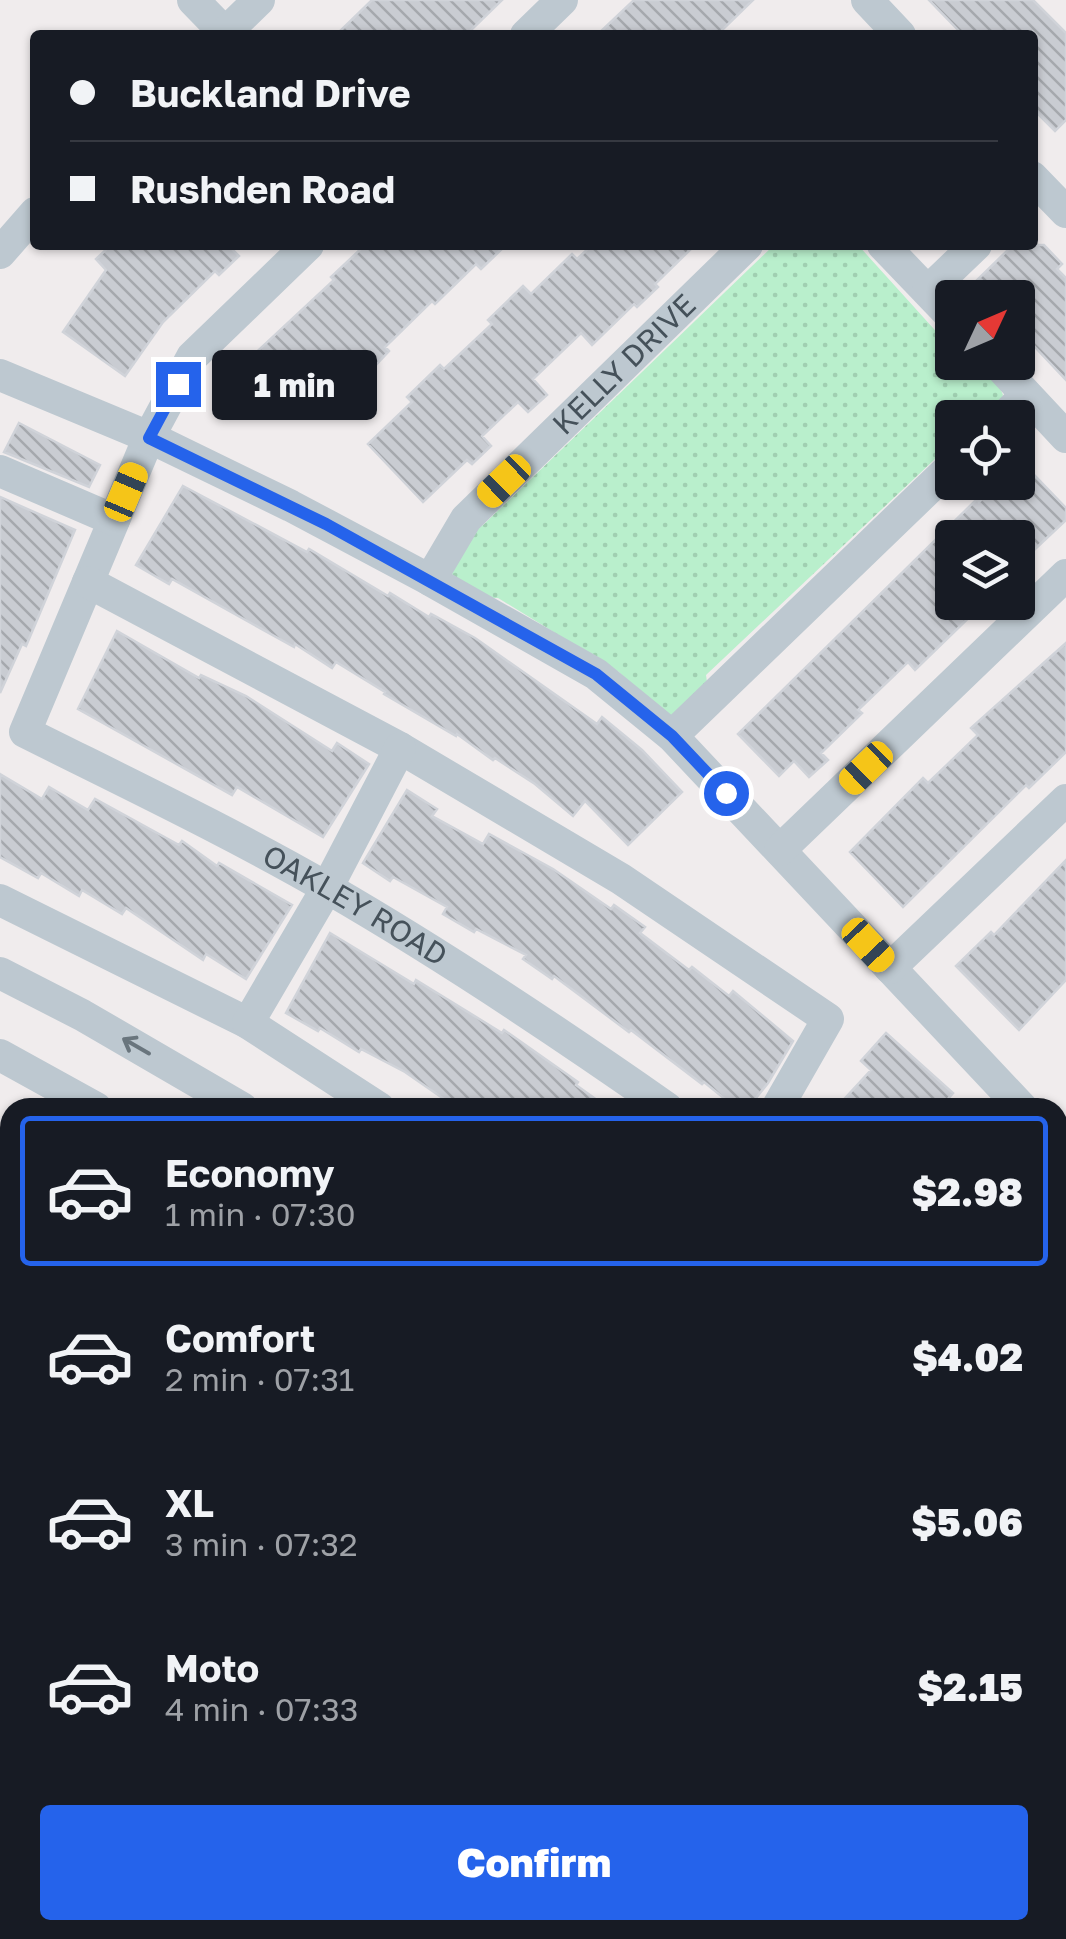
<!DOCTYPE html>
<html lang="en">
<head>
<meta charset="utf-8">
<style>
	:root { --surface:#171b24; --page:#20242c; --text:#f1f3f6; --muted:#9ea1a6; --line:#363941; --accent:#2563eb }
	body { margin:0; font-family:"Golos Text",sans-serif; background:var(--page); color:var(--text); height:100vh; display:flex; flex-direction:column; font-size:38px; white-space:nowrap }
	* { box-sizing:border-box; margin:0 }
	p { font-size:32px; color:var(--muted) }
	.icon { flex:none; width:55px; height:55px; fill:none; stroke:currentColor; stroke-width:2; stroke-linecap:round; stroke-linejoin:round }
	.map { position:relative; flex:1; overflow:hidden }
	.side { position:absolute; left:0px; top:1098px; width:1068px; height:842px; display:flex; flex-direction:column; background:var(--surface); border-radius:30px 30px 0 0; box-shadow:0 2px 8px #0004 }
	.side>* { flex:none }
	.guide { position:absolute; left:30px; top:30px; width:1008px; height:220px; border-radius:10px; box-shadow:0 2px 8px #0004; display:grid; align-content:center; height:220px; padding:0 40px; background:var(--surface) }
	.needle { width:65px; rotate:46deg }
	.controls { position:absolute; left:935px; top:280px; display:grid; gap:20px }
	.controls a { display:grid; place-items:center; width:100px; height:100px; border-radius:10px; background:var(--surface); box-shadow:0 2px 8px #0004; font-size:50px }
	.end { position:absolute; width:45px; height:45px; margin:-22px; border:12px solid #2563eb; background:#fff; box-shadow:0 0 0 5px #fff }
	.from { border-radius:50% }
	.bubble { position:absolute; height:70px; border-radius:10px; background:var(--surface); box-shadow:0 2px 8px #0004; font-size:32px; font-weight:800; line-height:70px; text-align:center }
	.car { position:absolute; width:30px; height:60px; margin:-30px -15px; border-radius:12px; box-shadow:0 0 8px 2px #0007; background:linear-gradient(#f5c518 24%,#345 0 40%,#f5c518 0 76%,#345 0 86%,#f5c518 0) }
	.guide b { display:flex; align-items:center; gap:35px; height:95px; font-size:38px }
	.guide b+b { border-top:2px solid var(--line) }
	.guide i { width:25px; height:25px; background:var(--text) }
	ul { padding:18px 0 0; list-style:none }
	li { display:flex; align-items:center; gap:30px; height:150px; margin:0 20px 15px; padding:0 20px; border:5px solid transparent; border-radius:10px }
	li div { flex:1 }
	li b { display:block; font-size:38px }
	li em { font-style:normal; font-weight:800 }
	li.on { border-color:var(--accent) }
	li>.icon { width:90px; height:90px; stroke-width:1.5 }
	.primary-button { display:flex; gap:20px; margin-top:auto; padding:20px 40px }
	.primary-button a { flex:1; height:115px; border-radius:10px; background:var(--accent); color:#fff; font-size:40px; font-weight:800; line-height:115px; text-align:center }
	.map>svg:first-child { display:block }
	.park { fill:url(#park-dots) }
	.building { fill:url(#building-back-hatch); stroke:#d0d3d9; stroke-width:2.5 }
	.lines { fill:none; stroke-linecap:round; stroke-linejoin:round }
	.minor { stroke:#bdc8d0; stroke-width:32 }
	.oneway { stroke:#69757d }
	.route { stroke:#2563eb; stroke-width:12 }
	.labels { text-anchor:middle; stroke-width:10; stroke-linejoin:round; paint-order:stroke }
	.street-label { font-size:30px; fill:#45515a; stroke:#fff }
</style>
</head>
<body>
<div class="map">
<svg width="1066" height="1939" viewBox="0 0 1066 1939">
	<defs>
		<pattern id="park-dots" width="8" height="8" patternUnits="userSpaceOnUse" patternTransform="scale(2.5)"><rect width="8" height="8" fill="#b9efcc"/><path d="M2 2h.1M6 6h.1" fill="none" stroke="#a0cfb1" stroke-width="1.8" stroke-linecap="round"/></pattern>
		<pattern id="building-back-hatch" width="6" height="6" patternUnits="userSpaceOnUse" patternTransform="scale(2.5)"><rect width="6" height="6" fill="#c9ccd2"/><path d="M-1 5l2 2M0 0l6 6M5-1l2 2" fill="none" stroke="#a5a8ad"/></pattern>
	</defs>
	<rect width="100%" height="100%" fill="#f0eced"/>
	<path class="park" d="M 774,245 L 858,245 L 952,349 L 952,362 L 978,363 L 999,385 L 1003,395 L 993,417 L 952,418 L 952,443 L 706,675 L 708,689 L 680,715 L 665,717 L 619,672 L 498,598 L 479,598 L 457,587 L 450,569 L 469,532 L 483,525 Z"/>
	<path class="building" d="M 372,0 L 502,0 L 466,35 L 336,35 Z
		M 634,0 L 753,0 L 717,35 L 597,35 Z
		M 929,0 L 1033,0 L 1066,33 L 1066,120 L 1055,131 L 1032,108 L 1032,35 L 963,35 Z
		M 111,245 L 228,245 L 239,256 L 219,275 L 215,271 L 163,322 L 125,376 L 63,332 L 106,270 L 96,259 Z
		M 365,245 L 506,245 L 481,269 L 476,264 L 435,304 L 432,301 L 385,347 L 389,351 L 328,416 L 318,406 L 305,418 L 249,359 L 334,280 L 331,277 Z
		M 592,245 L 695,245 L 655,284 L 658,287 L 637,307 L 634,304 L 592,345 L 581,333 L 533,379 L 547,395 L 528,412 L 518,402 L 482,436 L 491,446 L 472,464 L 467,460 L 423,502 L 368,444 L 412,402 L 407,397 L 440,365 L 444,369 L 492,324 L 488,320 L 523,286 L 531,294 L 572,254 L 577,259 Z
		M 1013,245 L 1044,245 L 1062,264 L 1057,269 L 1066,278 L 1066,380 L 1018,329 L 1018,298 L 985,298 L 972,285 Z
		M 19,423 L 100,465 L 89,487 L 4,452 Z
		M 1018,458 L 1066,508 L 1066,520 L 1018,565 L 1018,538 L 952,538 L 952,602 L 985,602 L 915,670 L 908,662 L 858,710 L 862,713 L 821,753 L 828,760 L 809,777 L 794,761 L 779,776 L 738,734 L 977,499 L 979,502 L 999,482 L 1018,482 Z
		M 183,486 L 307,552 L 309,549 L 388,596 L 390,593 L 429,617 L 431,614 L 475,638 L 597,724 L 602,717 L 642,750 L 682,792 L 628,845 L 585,801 L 573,816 L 535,784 L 495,758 L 493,760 L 457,734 L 456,736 L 384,694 L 385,692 L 336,662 L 332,668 L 295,644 L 294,647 L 172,579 L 169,584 L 136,565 Z
		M 0,497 L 75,530 L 26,646 L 22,644 L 0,693 Z
		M 117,631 L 199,678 L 201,675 L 246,696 L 332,751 L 337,743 L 369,764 L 323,837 L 237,787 L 232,795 L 78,709 Z
		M 1066,643 L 1066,752 L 1029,788 L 1026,785 L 903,907 L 850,852 L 923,778 L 928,783 L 978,735 L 971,728 Z
		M 0,774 L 42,799 L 49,787 L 88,810 L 95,799 L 179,845 L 182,841 L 217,866 L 219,863 L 292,905 L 246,979 L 206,954 L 203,960 L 126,908 L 122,914 L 82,890 L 79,896 L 41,873 L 38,878 L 0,857 Z
		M 407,790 L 437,809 L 432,816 L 483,844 L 489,834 L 553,869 L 611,909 L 614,905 L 645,927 L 640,933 L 689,970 L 692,967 L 729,996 L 733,991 L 793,1041 L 768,1083 L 748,1108 L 736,1108 L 704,1082 L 702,1084 L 631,1030 L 629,1032 L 554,976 L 552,979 L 523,959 L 526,955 L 476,929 L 474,932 L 443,914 L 447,907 L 393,877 L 390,881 L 363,863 Z
		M 1066,860 L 1066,980 L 1019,1030 L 956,966 L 991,932 L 994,935 Z
		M 330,933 L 414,984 L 416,980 L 502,1033 L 504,1030 L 578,1082 L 576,1085 L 608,1108 L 457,1108 L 405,1072 L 361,1049 L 359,1052 L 320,1028 L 318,1031 L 286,1013 Z
		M 886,1033 L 953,1093 L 940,1108 L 836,1108 L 871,1070 L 861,1061 Z"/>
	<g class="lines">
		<g class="minor">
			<path d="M 193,0 L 225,33"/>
			<path d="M 867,0 L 900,35"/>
			<path d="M 223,35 L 259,0"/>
			<path d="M 526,35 L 562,0"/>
			<path d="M 1032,177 L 1066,212"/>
			<path id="s1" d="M 308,245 L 192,357 L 149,437 L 25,732 C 127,783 230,832 329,889 C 445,956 557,1031 667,1108"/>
			<path d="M 883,245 L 952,317"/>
			<path d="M 0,253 L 35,213"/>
			<path d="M 928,291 L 976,245"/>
			<path d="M 996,362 L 1066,437"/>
			<path d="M 0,375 L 149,437 L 291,506 L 430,580 L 596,674 L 672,736 L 1022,1108"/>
			<path d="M 1003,418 L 1026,395"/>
			<path d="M 0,471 L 114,520"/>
			<path id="s2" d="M 430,580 L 466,519 L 747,245"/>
			<path d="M 88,582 L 400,748 L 621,879 L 828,1019 L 777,1108"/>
			<path d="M 672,736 L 952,466"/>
			<path d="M 780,850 L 1066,575"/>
			<path d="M 0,900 L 248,1023"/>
			<path d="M 890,968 L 1066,800"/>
			<path d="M 0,973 L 82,1015 L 242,1108"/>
			<path d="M 0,1055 L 96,1108"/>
			<path d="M 379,1108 L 248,1023 L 327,888 L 400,748"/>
			<path d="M 1058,1143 L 1066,1151"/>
			<path d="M 1058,1415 L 1066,1423"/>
			<path d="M 0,1476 L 10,1458"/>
			<path d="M 1058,1616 L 1066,1624"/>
			<path d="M 1058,1732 L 1066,1740"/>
			<path d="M 0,1839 L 10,1822"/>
			<path d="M 1058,1861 L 1066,1873"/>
			<path d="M 728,1930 L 738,1939"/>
			<path d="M 997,1930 L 1006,1939"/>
			<path d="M 43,1939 L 53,1930"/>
			<path d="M 155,1939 L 164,1930"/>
			<path d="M 800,1939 L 809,1930"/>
			<path d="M 926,1939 L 935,1930"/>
		</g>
	</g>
	<defs><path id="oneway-shaft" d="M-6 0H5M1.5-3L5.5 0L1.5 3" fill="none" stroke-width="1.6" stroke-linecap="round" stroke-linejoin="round" transform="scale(2.5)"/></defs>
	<use class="oneway" href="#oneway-shaft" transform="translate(136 1046) rotate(-150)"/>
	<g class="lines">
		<path class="route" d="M 178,384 L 149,438 L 326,524 L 596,674 L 672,736 L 726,793"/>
	</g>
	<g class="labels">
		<g class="street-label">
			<text dy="10" stroke="none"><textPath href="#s2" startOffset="292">KELLY DRIVE</textPath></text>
			<text dy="10" stroke="none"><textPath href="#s1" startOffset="945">OAKLEY ROAD</textPath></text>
		</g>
	</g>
</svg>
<div class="controls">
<a><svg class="needle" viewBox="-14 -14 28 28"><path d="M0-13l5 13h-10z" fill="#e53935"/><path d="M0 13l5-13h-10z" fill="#9ea1a6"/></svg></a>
<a><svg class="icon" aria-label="locate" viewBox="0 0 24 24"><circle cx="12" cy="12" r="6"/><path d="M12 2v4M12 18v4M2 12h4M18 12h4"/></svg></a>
<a><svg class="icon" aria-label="layers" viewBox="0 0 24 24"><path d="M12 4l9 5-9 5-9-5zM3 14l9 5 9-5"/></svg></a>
</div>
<i class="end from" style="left:726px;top:793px"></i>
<i class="end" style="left:178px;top:384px"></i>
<div class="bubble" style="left:212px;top:350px;width:165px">1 min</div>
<i class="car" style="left:504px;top:481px;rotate:226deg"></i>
<i class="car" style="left:126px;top:492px;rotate:23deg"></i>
<i class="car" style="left:866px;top:768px;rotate:226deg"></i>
<i class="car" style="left:868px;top:945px;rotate:137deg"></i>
<div class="guide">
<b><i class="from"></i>Buckland Drive</b>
<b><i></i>Rushden Road</b>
</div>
<section class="side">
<ul>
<li class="on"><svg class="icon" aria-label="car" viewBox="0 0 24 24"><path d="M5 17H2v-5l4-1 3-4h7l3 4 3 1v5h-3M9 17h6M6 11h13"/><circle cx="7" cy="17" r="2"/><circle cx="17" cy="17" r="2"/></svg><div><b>Economy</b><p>1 min · 07:30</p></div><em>$2.98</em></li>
<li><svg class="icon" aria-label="car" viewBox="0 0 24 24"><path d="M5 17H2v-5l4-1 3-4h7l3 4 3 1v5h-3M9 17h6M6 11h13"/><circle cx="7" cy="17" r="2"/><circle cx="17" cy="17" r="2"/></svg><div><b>Comfort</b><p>2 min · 07:31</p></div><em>$4.02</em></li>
<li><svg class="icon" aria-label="car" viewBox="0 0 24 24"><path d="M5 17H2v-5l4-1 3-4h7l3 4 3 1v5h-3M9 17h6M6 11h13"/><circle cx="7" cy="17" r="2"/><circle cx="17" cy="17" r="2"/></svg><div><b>XL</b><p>3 min · 07:32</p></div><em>$5.06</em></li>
<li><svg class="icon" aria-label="car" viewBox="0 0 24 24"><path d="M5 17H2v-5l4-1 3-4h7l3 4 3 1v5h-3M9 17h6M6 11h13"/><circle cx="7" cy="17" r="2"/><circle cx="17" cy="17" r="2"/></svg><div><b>Moto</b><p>4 min · 07:33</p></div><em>$2.15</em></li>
</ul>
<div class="primary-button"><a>Confirm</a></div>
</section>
</div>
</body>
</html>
